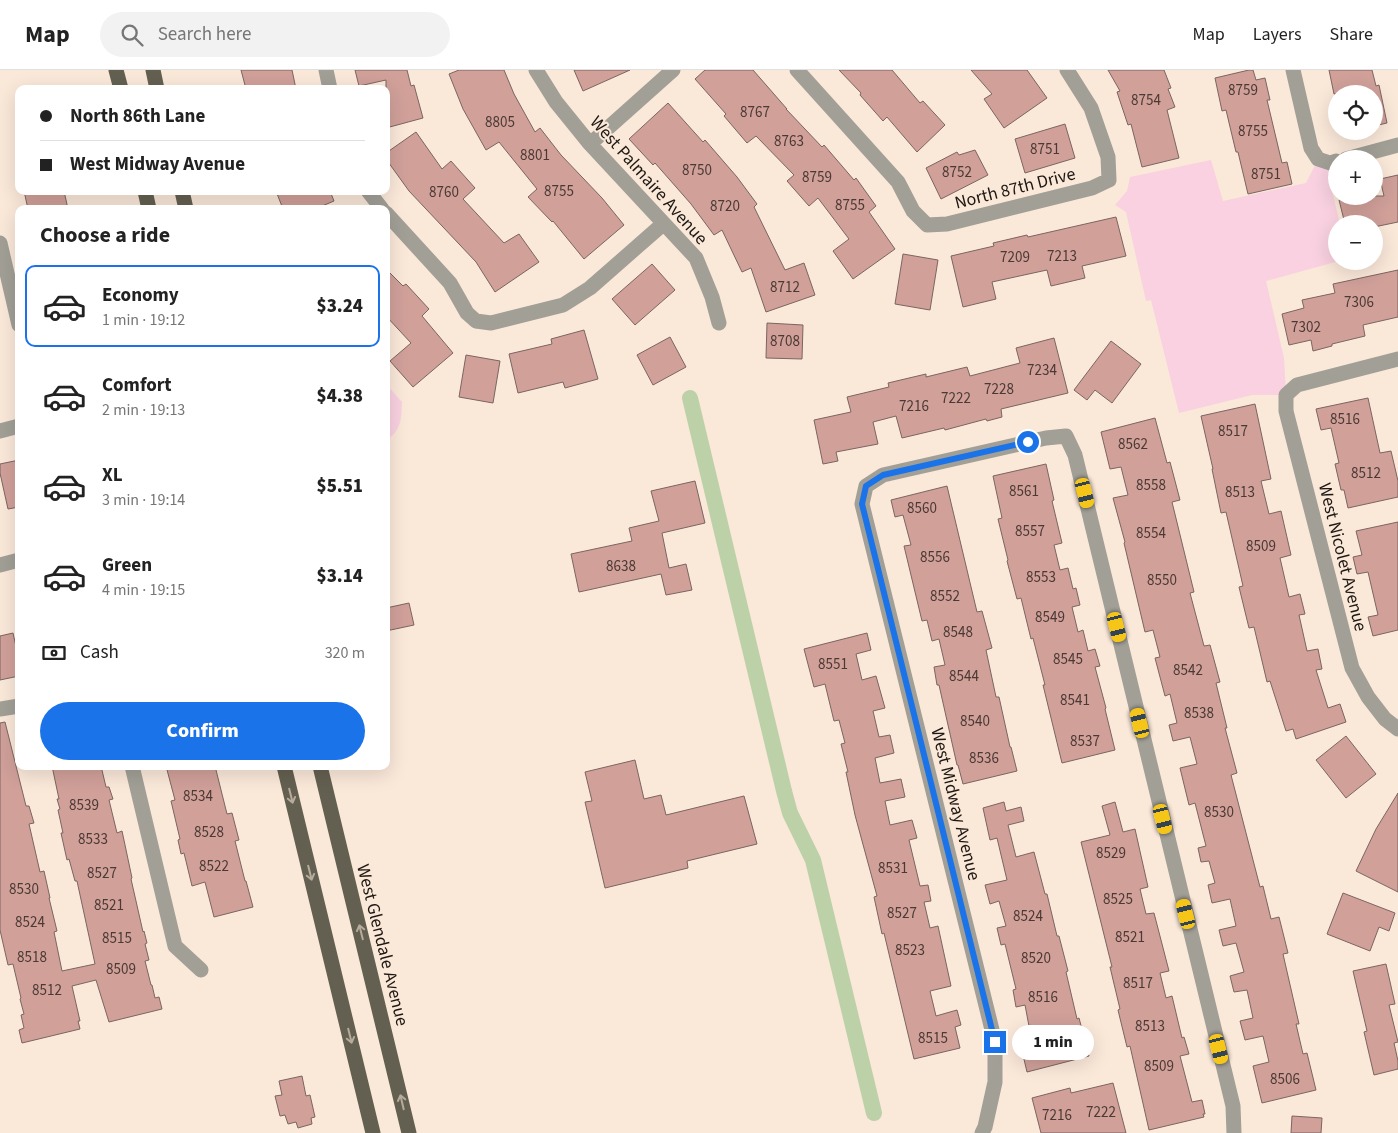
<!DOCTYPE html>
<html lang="en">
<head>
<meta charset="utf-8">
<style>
	:root { --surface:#fff; --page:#f2f2f2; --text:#222; --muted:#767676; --line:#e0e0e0; --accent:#1a73e8 }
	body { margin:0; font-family:"Source Sans 3",sans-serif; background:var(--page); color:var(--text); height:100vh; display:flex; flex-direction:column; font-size:19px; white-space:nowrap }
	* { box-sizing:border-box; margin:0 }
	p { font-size:16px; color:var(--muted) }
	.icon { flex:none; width:28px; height:28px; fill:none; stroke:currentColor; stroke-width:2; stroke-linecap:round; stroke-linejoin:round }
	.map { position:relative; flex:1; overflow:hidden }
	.panel { position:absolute; left:15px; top:135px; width:375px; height:565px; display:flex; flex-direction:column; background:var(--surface); border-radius:10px; box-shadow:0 5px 20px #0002 }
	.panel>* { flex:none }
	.top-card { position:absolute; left:15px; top:15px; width:375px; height:110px; border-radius:10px; box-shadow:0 5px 20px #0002; display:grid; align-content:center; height:110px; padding:0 25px; background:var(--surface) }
	.fabs { position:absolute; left:1328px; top:15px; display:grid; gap:10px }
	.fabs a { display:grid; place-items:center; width:55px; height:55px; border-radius:50%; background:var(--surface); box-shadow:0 5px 20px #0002; font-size:25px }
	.end { position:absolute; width:22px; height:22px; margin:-11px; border:6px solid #1a73e8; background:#fff; box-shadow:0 0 0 2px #fff }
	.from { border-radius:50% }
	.bubble { position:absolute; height:35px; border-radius:18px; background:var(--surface); box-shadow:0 5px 20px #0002; font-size:16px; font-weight:800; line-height:35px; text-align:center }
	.car { position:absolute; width:15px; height:30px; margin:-15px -8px; border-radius:6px; box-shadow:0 0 4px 1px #0007; background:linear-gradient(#f5c518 24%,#345 0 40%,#f5c518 0 76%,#345 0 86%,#f5c518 0) }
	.top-card b { display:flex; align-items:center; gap:18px; height:48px; font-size:19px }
	.top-card b+b { border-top:1px solid var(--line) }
	.top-card i { width:12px; height:12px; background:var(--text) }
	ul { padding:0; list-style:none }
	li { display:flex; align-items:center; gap:15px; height:82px; margin:0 10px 8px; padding:0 15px; border:2px solid transparent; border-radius:10px }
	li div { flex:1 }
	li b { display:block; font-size:19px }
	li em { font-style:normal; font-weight:800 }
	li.active { border-color:var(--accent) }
	li>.icon { width:45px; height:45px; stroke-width:1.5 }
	h2 { padding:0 25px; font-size:22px; line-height:60px }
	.pay { display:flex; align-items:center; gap:12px; height:55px; padding:0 25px; font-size:19px }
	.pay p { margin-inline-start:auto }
	.action { display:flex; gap:10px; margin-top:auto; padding:10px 25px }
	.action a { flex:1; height:58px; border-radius:30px; background:var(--accent); color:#fff; font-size:20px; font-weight:800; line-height:58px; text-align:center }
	header { display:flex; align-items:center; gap:30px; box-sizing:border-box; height:70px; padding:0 25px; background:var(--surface); border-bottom:1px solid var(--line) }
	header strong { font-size:24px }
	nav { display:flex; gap:28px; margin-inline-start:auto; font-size:18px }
	.search { width:350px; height:45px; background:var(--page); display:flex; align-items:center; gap:12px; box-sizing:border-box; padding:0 18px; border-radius:28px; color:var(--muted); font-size:19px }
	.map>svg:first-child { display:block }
	.green { fill:#f9d1e0 }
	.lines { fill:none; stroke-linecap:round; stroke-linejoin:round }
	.canal { stroke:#bdd1a9; stroke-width:16 }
	.building { fill:#d0a099; stroke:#7b6562 }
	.minor { stroke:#a19f96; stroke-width:15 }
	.major { stroke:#646051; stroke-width:15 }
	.oneway { stroke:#b6ab9c }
	.route { stroke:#1a73e8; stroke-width:6 }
	.labels { text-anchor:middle; stroke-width:4; stroke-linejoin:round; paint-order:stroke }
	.number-label { font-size:15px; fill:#4a3934 }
	.street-label { font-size:18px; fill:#1e1712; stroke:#fae8d9 }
</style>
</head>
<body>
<header>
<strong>Map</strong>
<div class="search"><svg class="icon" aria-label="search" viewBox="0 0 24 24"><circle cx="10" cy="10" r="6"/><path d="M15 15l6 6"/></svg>Search here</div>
<nav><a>Map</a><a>Layers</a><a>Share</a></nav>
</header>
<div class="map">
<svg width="1398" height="1063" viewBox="0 0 1398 1063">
	<rect width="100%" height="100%" fill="#fae8d9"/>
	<path class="green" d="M 1318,89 L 1330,93 L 1330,112 L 1340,154 L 1336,154 L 1336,191 L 1339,191 L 1266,211 L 1284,288 L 1286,325 L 1252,325 L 1179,343 L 1151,230 L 1146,231 L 1126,142 L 1115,135 L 1127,121 L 1130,107 L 1211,90 L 1223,131 L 1306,113 Z
		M 386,314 L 402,332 C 401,350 402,359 386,371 Z"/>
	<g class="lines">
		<path class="canal" d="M 690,328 L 784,721 L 790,743 L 813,790 L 874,1043"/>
	</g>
	<path class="building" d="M 241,0 L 292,0 L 296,19 L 246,19 Z
		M 355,0 L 407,0 L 411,16 L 414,15 L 423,48 L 386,58 L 386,10 L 359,16 Z
		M 459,0 L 504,0 L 514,24 L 535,62 L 540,58 L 561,85 L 602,128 L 624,155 L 584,189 L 553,151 L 552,152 L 528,127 L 537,119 L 499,72 L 486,80 L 463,39 L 449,4 Z
		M 574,0 L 630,0 L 583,21 Z
		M 705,0 L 753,0 L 787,39 L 786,39 L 822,77 L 824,75 L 854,110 L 856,108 L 876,136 L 869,142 L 895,179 L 853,209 L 833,181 L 849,169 L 818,128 L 809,136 L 787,111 L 794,105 L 756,66 L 747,73 L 724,46 L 726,44 L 695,9 Z
		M 839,0 L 892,0 L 920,33 L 923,31 L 945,55 L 917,82 L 887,47 L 883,51 L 860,25 L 861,23 Z
		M 971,0 L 1027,0 L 1047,28 L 1004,58 L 984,29 L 992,24 Z
		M 1108,0 L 1164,0 L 1171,18 L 1168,19 L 1175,37 L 1167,40 L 1179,88 L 1142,97 L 1131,54 L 1128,55 L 1117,22 L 1120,21 Z
		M 1249,0 L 1253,0 L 1256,10 L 1265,8 L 1270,30 L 1267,30 L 1282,93 L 1287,92 L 1292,114 L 1248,124 L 1238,82 L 1236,82 L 1226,40 L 1222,41 L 1215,8 Z
		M 1329,0 L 1372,0 L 1376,16 L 1379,15 L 1387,53 L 1374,56 L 1374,24 L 1334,24 Z
		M 668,33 L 703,72 L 705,70 L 737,107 L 757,134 L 754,137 L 785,200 L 804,193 L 815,225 L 766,242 L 751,198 L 742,202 L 722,160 L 714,165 L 691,134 L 655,93 L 653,95 L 629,69 Z
		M 1065,54 L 1075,88 L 1025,103 L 1015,69 Z
		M 416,62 L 442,99 L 451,91 L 475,118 L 463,129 L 504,173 L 519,164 L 539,192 L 495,222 L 476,192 L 409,121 L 386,89 L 386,83 Z
		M 975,80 L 988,105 L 941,129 L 926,98 L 957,82 L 959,85 Z
		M 1398,105 L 1398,152 L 1374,157 L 1374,154 L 1345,154 L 1339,130 L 1355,126 L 1384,126 L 1380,109 Z
		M 24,121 L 64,121 L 68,139 L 28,139 Z
		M 276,121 L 330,121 L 334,131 L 315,139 L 283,139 Z
		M 1116,147 L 1126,186 L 1082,196 L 1085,208 L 1051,216 L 1047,200 L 992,212 L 996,229 L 963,237 L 951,186 L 994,176 L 993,173 L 1027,165 L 1028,167 Z
		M 903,184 L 938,190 L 930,240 L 895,234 Z
		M 652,194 L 675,220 L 635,255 L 612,229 Z
		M 386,199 L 403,216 L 406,214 L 429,239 L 422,246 L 453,283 L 413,317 L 390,291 L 411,273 L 386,246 Z
		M 1398,200 L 1398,247 L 1363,255 L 1365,266 L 1332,274 L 1332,276 L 1313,281 L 1311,270 L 1289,275 L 1282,244 L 1304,238 L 1302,230 L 1335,223 L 1333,214 Z
		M 767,253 L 803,255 L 802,289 L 766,288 Z
		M 584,260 L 598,309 L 565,318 L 563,312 L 518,323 L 509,284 L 552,274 L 551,269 Z
		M 670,267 L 686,297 L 653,315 L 637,285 Z
		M 1054,268 L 1068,323 L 1001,339 L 1002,347 L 987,351 L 986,349 L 945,360 L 944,358 L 902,368 L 896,346 L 873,352 L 878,374 L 836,382 L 838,391 L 823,394 L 814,350 L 851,342 L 847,327 L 889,317 L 888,313 L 926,304 L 926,307 L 967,297 L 970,306 L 1020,293 L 1016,278 Z
		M 1111,271 L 1141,294 L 1112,333 L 1095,320 L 1087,330 L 1074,320 Z
		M 466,285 L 500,291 L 493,333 L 459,327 Z
		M 1368,328 L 1380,383 L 1391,381 L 1398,411 L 1398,427 L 1348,438 L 1344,420 L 1341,420 L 1335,394 L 1339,393 L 1331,358 L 1321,360 L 1316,339 Z
		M 1255,334 L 1271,409 L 1261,411 L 1269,444 L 1281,441 L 1291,485 L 1280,488 L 1289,527 L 1300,524 L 1305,544 L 1299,545 L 1307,581 L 1318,579 L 1322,599 L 1316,600 L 1328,638 L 1340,634 L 1346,652 L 1296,669 L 1293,659 L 1286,661 L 1270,611 L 1267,612 L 1254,557 L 1249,558 L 1239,517 L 1243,516 L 1226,442 L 1221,443 L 1212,399 L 1213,399 L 1201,346 Z
		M 1155,348 L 1167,393 L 1170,392 L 1180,430 L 1172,432 L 1194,522 L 1190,523 L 1204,576 L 1210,575 L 1220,612 L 1216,613 L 1227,658 L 1225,658 L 1237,703 L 1231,705 L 1260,817 L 1263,816 L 1271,849 L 1279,847 L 1288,883 L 1283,884 L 1299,954 L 1296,954 L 1303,984 L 1307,983 L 1316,1020 L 1262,1033 L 1253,996 L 1269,992 L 1263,966 L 1245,970 L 1240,951 L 1253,948 L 1247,920 L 1234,922 L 1230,906 L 1244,902 L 1236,873 L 1223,876 L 1219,860 L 1236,856 L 1230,829 L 1212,833 L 1208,815 L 1215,813 L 1209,791 L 1201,792 L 1198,778 L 1206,776 L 1195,733 L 1189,735 L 1180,698 L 1197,694 L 1190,667 L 1173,671 L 1169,655 L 1177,653 L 1170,624 L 1165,626 L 1155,588 L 1160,587 L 1153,560 L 1145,562 L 1124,473 L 1125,472 L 1113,428 L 1128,425 L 1121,397 L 1110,399 L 1101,362 Z
		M 19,390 L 19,437 L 8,439 L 0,403 L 0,394 Z
		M 1046,394 L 1054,430 L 1052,431 L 1062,473 L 1054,475 L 1060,500 L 1068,498 L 1073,519 L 1076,518 L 1080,535 L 1072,537 L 1078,562 L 1083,560 L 1088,581 L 1095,579 L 1100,596 L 1095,597 L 1106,638 L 1105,639 L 1115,680 L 1062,693 L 1043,615 L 1045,615 L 1033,568 L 1031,569 L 1021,528 L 1017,529 L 1007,491 L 1008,490 L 998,449 L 1002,448 L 993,406 Z
		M 695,411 L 705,453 L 662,463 L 669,498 L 686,494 L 692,520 L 666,525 L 661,504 L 579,522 L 571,484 L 632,471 L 629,458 L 659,451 L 651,421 Z
		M 947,416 L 977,542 L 982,541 L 992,578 L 986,580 L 996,627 L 999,627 L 1010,677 L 1011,677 L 1017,701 L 963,714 L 958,695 L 957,695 L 939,615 L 937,615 L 934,597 L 945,595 L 939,569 L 932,571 L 927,550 L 922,551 L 904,476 L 911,475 L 903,445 L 895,447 L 891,430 Z
		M 1398,452 L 1398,560 L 1373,566 L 1368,547 L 1378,545 L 1368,502 L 1357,504 L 1353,487 L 1362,485 L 1356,461 Z
		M 409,533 L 414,555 L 386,561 L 386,538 Z
		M 13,563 L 19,590 L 19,606 L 0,610 L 0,566 Z
		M 867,563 L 871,580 L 856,584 L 862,610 L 876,606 L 885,638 L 873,641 L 879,667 L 890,665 L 894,683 L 875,688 L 880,713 L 901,709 L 905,727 L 885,731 L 890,755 L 912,750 L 917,768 L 909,770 L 920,816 L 928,815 L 931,831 L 924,832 L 930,858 L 938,856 L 951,916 L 930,921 L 936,946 L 957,940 L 961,955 L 955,957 L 960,978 L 914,989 L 884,863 L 882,864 L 874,827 L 877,826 L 855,745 L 846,702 L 848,702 L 841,674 L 845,673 L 839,650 L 834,651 L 825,614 L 814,617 L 804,579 Z
		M 5,652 L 26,736 L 29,736 L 34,753 L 29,754 L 40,802 L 44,801 L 50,828 L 49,828 L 57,861 L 54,862 L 62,901 L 95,894 L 77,811 L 75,811 L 69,789 L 67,790 L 61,763 L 63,763 L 58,740 L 60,739 L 57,729 L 59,729 L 52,696 L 101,696 L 106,717 L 109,717 L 113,729 L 109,730 L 117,763 L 122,761 L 125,775 L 132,808 L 131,809 L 143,862 L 144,861 L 147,873 L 145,874 L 149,890 L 145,891 L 151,915 L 152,915 L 155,928 L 159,927 L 162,939 L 109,952 L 96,910 L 72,916 L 80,951 L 78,951 L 80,959 L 22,973 L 19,960 L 24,958 L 21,945 L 24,944 L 20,929 L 21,928 L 13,894 L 8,895 L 0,860 L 0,653 Z
		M 1346,666 L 1376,704 L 1346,728 L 1316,690 Z
		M 635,690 L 644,729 L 661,725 L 666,745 L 744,726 L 757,774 L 687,791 L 688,798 L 605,818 L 585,732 L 592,731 L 585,702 Z
		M 166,696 L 215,696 L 227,744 L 232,743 L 239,770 L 235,771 L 245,811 L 246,811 L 253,837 L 214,847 L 205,812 L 192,816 L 184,783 L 181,784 L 178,770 L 180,769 L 171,731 L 175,730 Z
		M 1398,723 L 1398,822 L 1356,801 L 1376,759 Z
		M 1004,732 L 1006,741 L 1021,737 L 1024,751 L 1008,755 L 1016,787 L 1034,782 L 1045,824 L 1047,824 L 1057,866 L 1059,866 L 1068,901 L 1066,902 L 1077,949 L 1079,948 L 1089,986 L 1027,1002 L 1023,985 L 1038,981 L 1031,955 L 1029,956 L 1025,935 L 1016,937 L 1013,920 L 1016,919 L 1005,874 L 1001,875 L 997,858 L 1006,856 L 999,831 L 990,834 L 985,815 L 1007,810 L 997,768 L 990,770 L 983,738 Z
		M 1115,732 L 1123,762 L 1135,759 L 1148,817 L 1140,819 L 1146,844 L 1154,843 L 1169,901 L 1160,903 L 1166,928 L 1172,926 L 1182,968 L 1184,967 L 1189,984 L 1180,986 L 1192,1032 L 1202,1030 L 1205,1044 L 1203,1044 L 1204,1047 L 1149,1060 L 1130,976 L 1127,977 L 1118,940 L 1120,939 L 1110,897 L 1112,897 L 1081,772 L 1110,765 L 1102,736 Z
		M 1343,823 L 1395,843 L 1389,861 L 1379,857 L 1370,881 L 1327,864 Z
		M 1386,894 L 1395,934 L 1389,935 L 1398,972 L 1394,973 L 1398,991 L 1398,999 L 1374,1005 L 1364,962 L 1367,961 L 1353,901 Z
		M 302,1006 L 306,1026 L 310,1025 L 315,1047 L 311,1048 L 312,1054 L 298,1058 L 296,1052 L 288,1054 L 285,1045 L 280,1046 L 275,1026 L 282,1025 L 279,1011 Z
		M 1113,1013 L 1126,1063 L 1041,1063 L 1032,1028 L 1070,1018 L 1071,1023 Z
		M 1292,1046 L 1322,1048 L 1321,1063 L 1291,1063 Z"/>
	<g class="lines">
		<path class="minor" d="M 326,0 L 330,19
			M 536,0 L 556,32 L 590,74 L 696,188 L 712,227 L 719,253
			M 797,0 L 898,112 L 913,141 L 927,155 L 947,154 L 1092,118 L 1109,110 L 1108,87 L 1091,38 L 1067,0
			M 1293,0 L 1311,78 L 1318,89 L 1330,93 L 1336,91
			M 590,74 L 673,0
			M 1346,89 L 1398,75
			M 368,121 L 382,139
			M 386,143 L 450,213 L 467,243 L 476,251 L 491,253 L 563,235 L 590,218 L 663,154
			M 0,173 L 19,255
			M 1398,289 L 1297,315 L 1286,325 L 1286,341 L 1352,598 L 1368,627 L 1385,649 L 1398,659
			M 0,361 L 19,356
			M 0,495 L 19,490
			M 0,639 L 19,636
			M 132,696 L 175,876 L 201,900
			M 982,1063 L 985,1057 L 995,1012 L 995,972 L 862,434 L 866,416 L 883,405 L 1046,368 L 1066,366 L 1075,385 L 1233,1036 L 1234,1063"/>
		<path class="major" d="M 116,0 L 121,19
			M 153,0 L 157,19
			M 145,121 L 149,139
			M 182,121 L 186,139
			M 284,696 L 373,1063
			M 320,696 L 409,1063"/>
	</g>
	<defs><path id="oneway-shaft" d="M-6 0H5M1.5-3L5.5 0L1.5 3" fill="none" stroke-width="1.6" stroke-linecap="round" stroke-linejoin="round" transform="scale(1.25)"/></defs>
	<g class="oneway">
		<use href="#oneway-shaft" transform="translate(291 726) rotate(76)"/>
		<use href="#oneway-shaft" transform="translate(310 803) rotate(76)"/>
		<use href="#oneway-shaft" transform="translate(361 862) rotate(-104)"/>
		<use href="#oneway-shaft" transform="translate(350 966) rotate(76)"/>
		<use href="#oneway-shaft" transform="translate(402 1032) rotate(-103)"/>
	</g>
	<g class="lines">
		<path class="route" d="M 995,972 L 862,434 L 866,416 L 883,405 L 1028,372"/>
	</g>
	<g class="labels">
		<g class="number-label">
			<text x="1243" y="25">8759</text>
			<text x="1146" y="35">8754</text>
			<text x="755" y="47">8767</text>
			<text x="500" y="57">8805</text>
			<text x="1253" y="66">8755</text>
			<text x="789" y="76">8763</text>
			<text x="1045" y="84">8751</text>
			<text x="535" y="90">8801</text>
			<text x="697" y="105">8750</text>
			<text x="957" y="107">8752</text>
			<text x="1266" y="109">8751</text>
			<text x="817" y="112">8759</text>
			<text x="559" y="126">8755</text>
			<text x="444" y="127">8760</text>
			<text x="850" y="140">8755</text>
			<text x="725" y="141">8720</text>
			<text x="1062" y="191">7213</text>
			<text x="1015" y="192">7209</text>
			<text x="785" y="222">8712</text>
			<text x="1359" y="237">7306</text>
			<text x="1306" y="262">7302</text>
			<text x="785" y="276">8708</text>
			<text x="1042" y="305">7234</text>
			<text x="999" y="324">7228</text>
			<text x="956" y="333">7222</text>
			<text x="914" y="341">7216</text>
			<text x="1345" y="354">8516</text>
			<text x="1233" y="366">8517</text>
			<text x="1133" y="379">8562</text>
			<text x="1366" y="408">8512</text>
			<text x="1151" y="420">8558</text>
			<text x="1024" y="426">8561</text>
			<text x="1240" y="427">8513</text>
			<text x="922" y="443">8560</text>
			<text x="1030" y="466">8557</text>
			<text x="1151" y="468">8554</text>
			<text x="1261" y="481">8509</text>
			<text x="935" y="492">8556</text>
			<text x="621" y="501">8638</text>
			<text x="1041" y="512">8553</text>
			<text x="1162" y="515">8550</text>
			<text x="945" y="531">8552</text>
			<text x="1050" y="552">8549</text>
			<text x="958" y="567">8548</text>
			<text x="1068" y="594">8545</text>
			<text x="833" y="599">8551</text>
			<text x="1188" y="605">8542</text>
			<text x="964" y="611">8544</text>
			<text x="1075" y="635">8541</text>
			<text x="1199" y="648">8538</text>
			<text x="975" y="656">8540</text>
			<text x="1085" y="676">8537</text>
			<text x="984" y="693">8536</text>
			<text x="198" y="731">8534</text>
			<text x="84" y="740">8539</text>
			<text x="1219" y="747">8530</text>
			<text x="209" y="767">8528</text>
			<text x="93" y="774">8533</text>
			<text x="1111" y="788">8529</text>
			<text x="214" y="801">8522</text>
			<text x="893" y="803">8531</text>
			<text x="102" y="808">8527</text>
			<text x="24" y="824">8530</text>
			<text x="1118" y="834">8525</text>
			<text x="109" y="840">8521</text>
			<text x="902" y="848">8527</text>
			<text x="1028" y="851">8524</text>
			<text x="30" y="857">8524</text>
			<text x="1130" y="872">8521</text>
			<text x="117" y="873">8515</text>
			<text x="910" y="885">8523</text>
			<text x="32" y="892">8518</text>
			<text x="1036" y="893">8520</text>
			<text x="121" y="904">8509</text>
			<text x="1138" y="918">8517</text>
			<text x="47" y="925">8512</text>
			<text x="1043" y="932">8516</text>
			<text x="1150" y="961">8513</text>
			<text x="933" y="973">8515</text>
			<text x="1159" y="1001">8509</text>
			<text x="1285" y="1014">8506</text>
			<text x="1101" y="1047">7222</text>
			<text x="1057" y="1050">7216</text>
		</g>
		<g class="street-label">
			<text transform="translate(649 110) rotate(48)" y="6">West Palmaire Avenue</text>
			<text transform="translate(1015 118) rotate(-14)" y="6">North 87th Drive</text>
			<text transform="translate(1343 487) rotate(76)" y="6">West Nicolet Avenue</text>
			<text transform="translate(956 734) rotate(76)" y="6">West Midway Avenue</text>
			<text transform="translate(383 875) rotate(76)" y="6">West Glendale Avenue</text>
		</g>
	</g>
</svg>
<div class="fabs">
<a><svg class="icon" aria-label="locate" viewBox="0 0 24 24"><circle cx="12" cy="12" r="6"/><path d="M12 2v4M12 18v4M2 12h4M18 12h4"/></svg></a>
<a>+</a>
<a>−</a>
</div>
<i class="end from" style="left:1028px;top:372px"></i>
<i class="end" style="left:995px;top:972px"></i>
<div class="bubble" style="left:1012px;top:955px;width:82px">1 min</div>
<i class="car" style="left:1085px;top:423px;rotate:166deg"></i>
<i class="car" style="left:1117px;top:557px;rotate:166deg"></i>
<i class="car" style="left:1140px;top:653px;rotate:346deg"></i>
<i class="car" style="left:1163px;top:749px;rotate:166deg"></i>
<i class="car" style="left:1186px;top:844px;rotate:346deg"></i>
<i class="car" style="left:1219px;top:979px;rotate:166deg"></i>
<div class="top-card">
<b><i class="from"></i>North 86th Lane</b>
<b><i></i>West Midway Avenue</b>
</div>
<section class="panel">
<h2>Choose a ride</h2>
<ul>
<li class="active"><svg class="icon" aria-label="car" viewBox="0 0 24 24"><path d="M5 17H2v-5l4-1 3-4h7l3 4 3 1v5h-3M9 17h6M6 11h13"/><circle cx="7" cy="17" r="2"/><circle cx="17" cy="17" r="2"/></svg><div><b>Economy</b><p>1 min · 19:12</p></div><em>$3.24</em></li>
<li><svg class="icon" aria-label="car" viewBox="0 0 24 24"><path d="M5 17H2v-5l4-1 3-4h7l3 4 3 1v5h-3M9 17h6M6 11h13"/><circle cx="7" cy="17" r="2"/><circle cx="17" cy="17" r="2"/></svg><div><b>Comfort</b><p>2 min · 19:13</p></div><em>$4.38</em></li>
<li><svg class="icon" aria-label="car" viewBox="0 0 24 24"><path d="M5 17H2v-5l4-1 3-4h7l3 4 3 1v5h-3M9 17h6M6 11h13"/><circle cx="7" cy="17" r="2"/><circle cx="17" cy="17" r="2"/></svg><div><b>XL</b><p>3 min · 19:14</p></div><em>$5.51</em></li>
<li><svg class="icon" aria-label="car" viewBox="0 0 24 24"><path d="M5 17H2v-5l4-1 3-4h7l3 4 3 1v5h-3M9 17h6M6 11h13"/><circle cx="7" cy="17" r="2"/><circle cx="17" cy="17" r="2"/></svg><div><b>Green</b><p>4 min · 19:15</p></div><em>$3.14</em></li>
</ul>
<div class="pay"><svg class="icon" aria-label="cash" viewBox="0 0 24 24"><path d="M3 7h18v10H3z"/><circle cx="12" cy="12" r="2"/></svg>Cash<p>320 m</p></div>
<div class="action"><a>Confirm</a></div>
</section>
</div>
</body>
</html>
